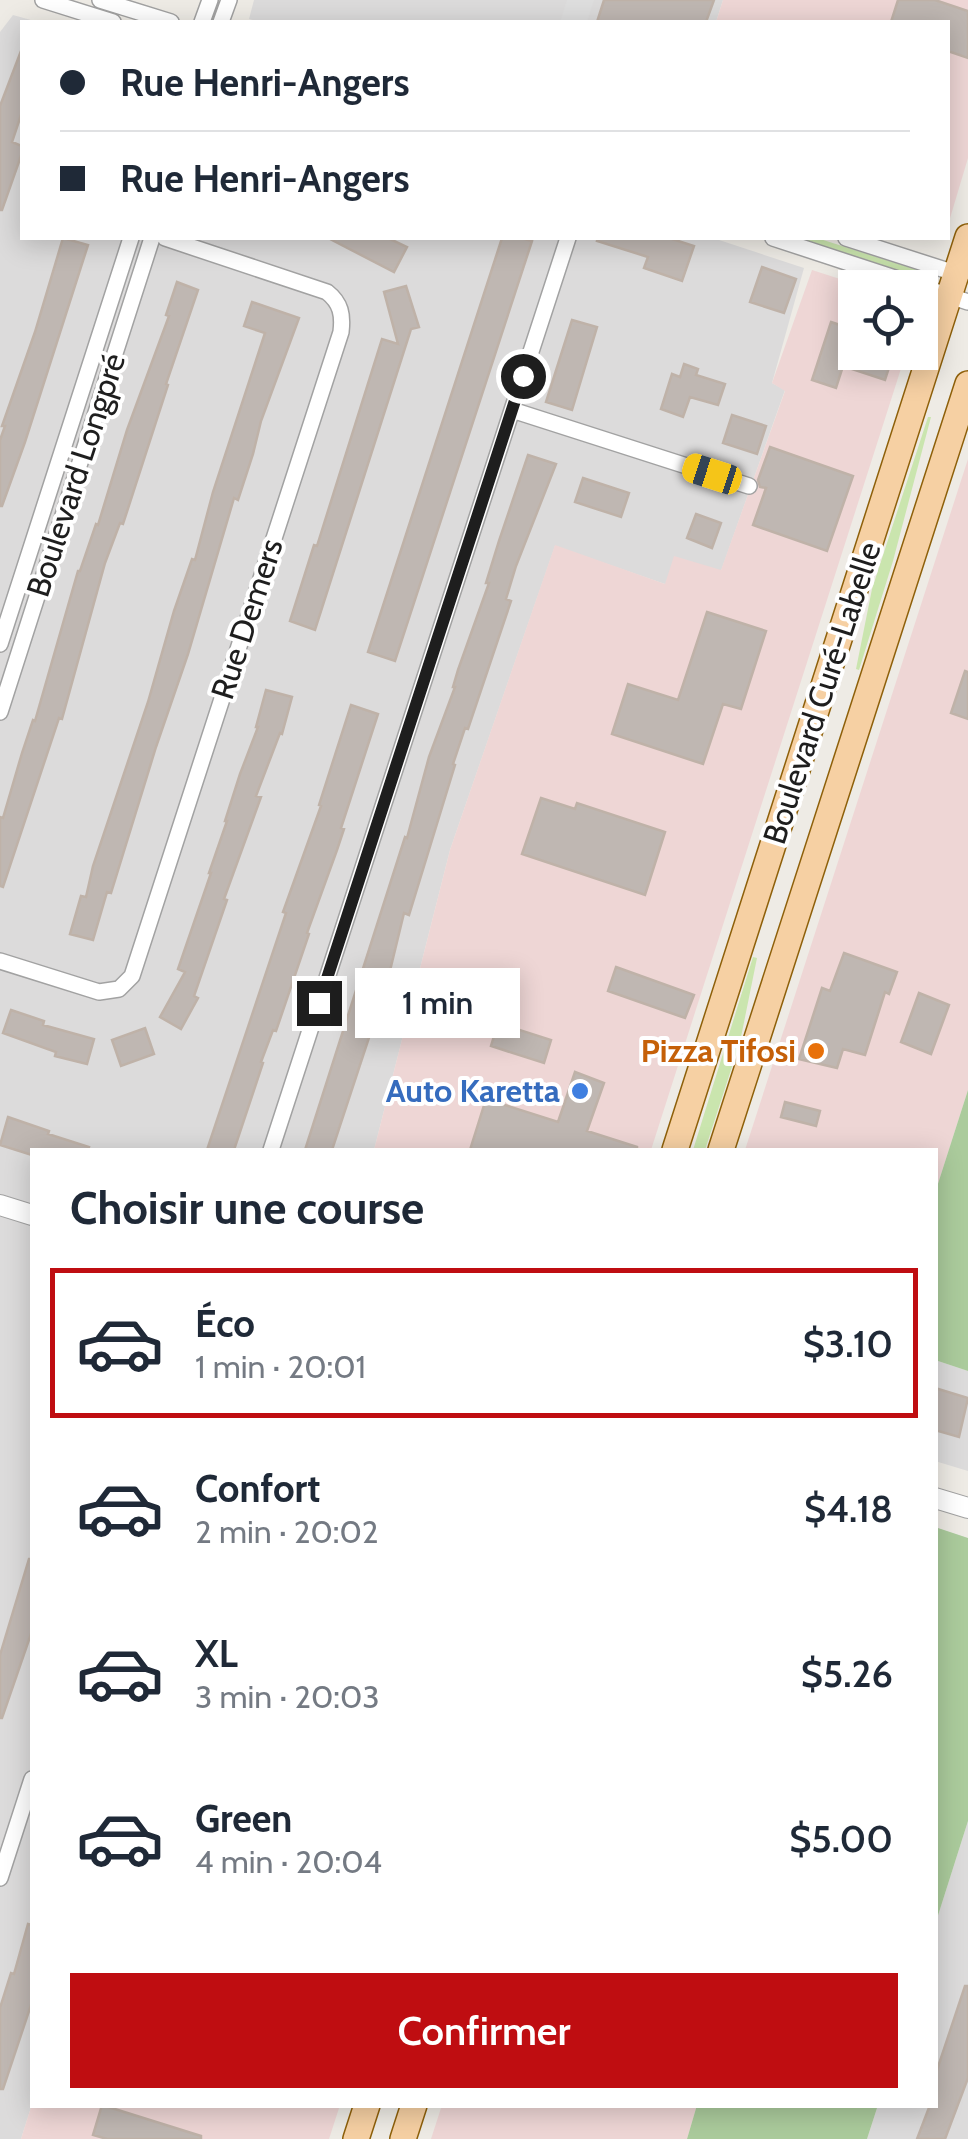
<!DOCTYPE html>
<html lang="fr">
<head>
<meta charset="utf-8">
<style>
	:root { --surface:#fff; --page:#f2f2f3; --text:#1f2937; --muted:#747a83; --line:#e0e1e3; --accent:#bf0d11 }
	body { margin:0; font-family:Cabin,sans-serif; background:var(--page); color:var(--text); height:100vh; display:flex; flex-direction:column; font-size:38px; white-space:nowrap }
	* { box-sizing:border-box; margin:0 }
	p { font-size:32px; color:var(--muted) }
	.icon { flex:none; width:55px; height:55px; fill:none; stroke:currentColor; stroke-width:2; stroke-linecap:round; stroke-linejoin:round }
	.map { position:relative; flex:1; overflow:hidden }
	.sheet { position:absolute; left:30px; top:1148px; width:908px; height:960px; display:flex; flex-direction:column; background:var(--surface); border-radius:0px; box-shadow:0 5px 25px #0003 }
	.sheet>* { flex:none }
	.banner { position:absolute; left:20px; top:20px; width:930px; height:220px; border-radius:0px; box-shadow:0 5px 25px #0003; display:grid; align-content:center; height:220px; padding:0 40px; background:var(--surface) }
	.fabs { position:absolute; left:838px; top:270px; display:grid; gap:20px }
	.fabs a { display:grid; place-items:center; width:100px; height:100px; border-radius:0px; background:var(--surface); box-shadow:0 5px 25px #0003; font-size:50px }
	.end { position:absolute; width:45px; height:45px; margin:-22px; border:12px solid #1e1e1e; background:#fff; box-shadow:0 0 0 5px #fff }
	.from { border-radius:50% }
	.bubble { position:absolute; height:70px; border-radius:0px; background:var(--surface); box-shadow:0 5px 25px #0003; font-size:32px; font-weight:600; line-height:70px; text-align:center }
	.car { position:absolute; width:30px; height:60px; margin:-30px -15px; border-radius:12px; box-shadow:0 0 8px 2px #0007; background:linear-gradient(#f5c518 24%,#345 0 40%,#f5c518 0 76%,#345 0 86%,#f5c518 0) }
	.banner b { display:flex; align-items:center; gap:35px; height:95px; font-size:38px }
	.banner b+b { border-top:2px solid var(--line) }
	.banner i { width:25px; height:25px; background:var(--text) }
	ul { padding:0; list-style:none }
	li { display:flex; align-items:center; gap:30px; height:150px; margin:0 20px 15px; padding:0 20px; border:5px solid transparent; border-radius:0px }
	li div { flex:1 }
	li b { display:block; font-size:38px }
	li em { font-style:normal; font-weight:600 }
	li.current { border-color:var(--accent) }
	li>.icon { width:90px; height:90px; stroke-width:1.5 }
	h2 { padding:0 40px; font-size:45px; line-height:120px }
	.action { display:flex; gap:20px; margin-top:auto; padding:20px 40px }
	.action a { flex:1; height:115px; border-radius:0px; background:var(--accent); color:#fff; font-size:40px; font-weight:600; line-height:115px; text-align:center }
	.map>svg:first-child { display:block }
	.residential { fill:#dcdbdb }
	.commercial { fill:#eed6d5 }
	.grass { fill:#cae5ae }
	.forest { fill:#abcb9c }
	.parking { fill:#dedede }
	.building { fill:#bfb7b2; stroke:#bfb2a8; stroke-width:2.5 }
	.lines { fill:none; stroke-linecap:round; stroke-linejoin:round }
	.minor-casing { stroke:#a2a2a2; stroke-width:18 }
	.tertiary-casing { stroke:#a2a2a2; stroke-width:22 }
	.primary-casing { stroke:#8e600a; stroke-width:28 }
	.minor { stroke:#fff; stroke-width:15 }
	.tertiary { stroke:#fff; stroke-width:20 }
	.primary { stroke:#f6d0a3; stroke-width:25 }
	.route { stroke:#1e1e1e; stroke-width:12 }
	.food-dot { fill:#e8710a; stroke:#fff; stroke-width:4 }
	.shop-dot { fill:#3f7fe0; stroke:#fff; stroke-width:4 }
	.labels { text-anchor:middle; stroke-width:8; stroke-linejoin:round; paint-order:stroke }
	.street-label { font-size:32px; fill:#1e1e1e; stroke:#fff }
	.food-label { font-size:32px; font-weight:bold; fill:#c56008; stroke:#fff; text-anchor:end }
	.shop-label { font-size:32px; font-weight:bold; fill:#366cbe; stroke:#fff; text-anchor:end }
</style>
</head>
<body>
<div class="map">
<svg width="968" height="2139" viewBox="0 0 968 2139">
	<rect width="100%" height="100%" fill="#eeebe5"/>
	<path class="residential" d="M 254,0 L 723,0 L 716,22 L 259,22 L 249,19 Z
		M 13,15 L 38,22 L 22,22 L 22,238 L 713,238 L 804,268 L 772,383 L 785,390 L 721,571 L 665,584 L 555,546 L 450,850 L 374,1150 L 32,1150 L 32,2104 L 21,2139 L 0,2139 L 0,32 Z
		M 935,1360 L 968,1371 L 968,1471 L 935,1461 Z
		M 968,1821 L 968,2139 L 867,2139 L 878,2105 L 935,2105 L 935,1925 Z"/>
	<path class="commercial" d="M 723,0 L 968,0 L 968,158 L 948,225 L 948,22 L 716,22 Z
		M 812,270 L 865,287 L 855,288 L 855,352 L 906,353 L 651,1150 L 374,1150 L 450,850 L 555,545 L 665,584 L 674,556 L 721,570 L 785,391 L 772,383 Z
		M 968,459 L 968,1090 L 935,1193 L 935,1150 L 745,1150 Z
		M 32,2104 L 32,2105 L 340,2105 L 329,2139 L 21,2139 Z
		M 442,2105 L 697,2105 L 687,2139 L 431,2139 Z"/>
	<path class="grass" d="M 796,238 L 817,238 L 933,275 L 931,281 Z
		M 928,417 L 931,417 L 893,561 L 859,670 L 856,669 L 872,589 Z
		M 753,957 L 757,958 L 740,1042 L 705,1150 L 693,1150 Z"/>
	<path class="forest" d="M 968,1090 L 968,1371 L 935,1360 L 935,1193 Z
		M 935,1527 L 968,1538 L 968,1821 L 935,1925 Z
		M 697,2105 L 878,2105 L 867,2139 L 687,2139 Z"/>
	<path class="parking" d="M 567,0 L 594,0 L 587,22 L 560,22 Z"/>
	<path class="building" d="M 604,0 L 714,0 L 706,22 L 597,22 Z
		M 898,0 L 935,0 L 968,11 L 968,58 L 948,51 L 948,22 L 891,22 Z
		M 21,51 L 22,112 L 12,142 L 22,146 L 22,153 L 2,210 L 0,210 L 0,106 Z
		M 63,238 L 88,245 L 25,442 L 2,506 L 0,506 L 0,440 L 5,426 L 2,426 L 35,332 Z
		M 328,238 L 388,238 L 407,247 L 394,272 Z
		M 502,238 L 521,238 L 532,241 L 395,661 L 368,652 Z
		M 598,238 L 669,238 L 694,246 L 682,281 L 644,268 L 648,257 L 597,241 Z
		M 762,267 L 796,279 L 784,313 L 750,302 Z
		M 177,282 L 198,290 L 166,384 L 168,385 L 123,524 L 120,523 L 105,563 L 62,719 L 59,718 L 3,887 L 0,886 L 0,817 L 3,818 L 22,753 L 33,720 L 35,721 L 78,571 L 80,571 L 96,524 L 98,525 L 127,430 L 169,316 L 166,315 Z
		M 406,286 L 419,327 L 411,329 L 315,630 L 290,621 L 314,545 L 317,546 L 382,339 L 398,344 L 384,292 Z
		M 252,302 L 299,318 L 261,421 L 253,454 L 238,500 L 234,498 L 188,654 L 156,747 L 111,893 L 107,892 L 93,940 L 70,934 L 81,896 L 86,897 L 93,866 L 148,702 L 174,611 L 192,559 L 195,560 L 213,492 L 265,333 L 244,326 Z
		M 572,320 L 597,327 L 572,410 L 546,402 Z
		M 831,322 L 855,330 L 855,352 L 894,352 L 885,380 L 843,366 L 836,388 L 812,380 Z
		M 684,364 L 698,369 L 696,375 L 725,384 L 718,405 L 690,397 L 683,417 L 661,409 L 672,374 L 680,377 Z
		M 732,415 L 766,426 L 757,454 L 723,443 Z
		M 770,447 L 853,476 L 827,551 L 753,525 L 766,488 L 760,487 L 758,480 Z
		M 528,455 L 556,464 L 516,566 L 506,599 L 511,601 L 468,729 L 465,728 L 453,764 L 455,765 L 409,915 L 404,913 L 387,983 L 332,1150 L 305,1150 L 405,837 L 407,838 L 429,757 L 455,687 L 453,687 L 458,670 L 489,583 L 486,583 L 499,541 Z
		M 583,478 L 629,493 L 621,517 L 575,502 Z
		M 696,514 L 721,523 L 712,548 L 687,538 Z
		M 707,612 L 766,631 L 741,709 L 723,704 L 703,764 L 612,734 L 628,684 L 678,700 Z
		M 965,671 L 968,672 L 968,719 L 951,713 Z
		M 266,690 L 292,697 L 282,734 L 280,733 L 256,796 L 261,797 L 224,899 L 227,900 L 194,996 L 198,998 L 181,1029 L 160,1017 L 185,972 L 178,969 L 211,873 L 209,873 L 227,821 L 225,821 L 240,774 L 258,727 L 256,727 Z
		M 351,705 L 378,714 L 341,828 L 344,829 L 337,850 L 307,933 L 309,934 L 276,1031 L 273,1030 L 261,1062 L 263,1063 L 234,1150 L 207,1150 L 286,913 L 283,912 L 321,806 L 319,805 Z
		M 541,798 L 575,809 L 577,803 L 665,832 L 645,895 L 522,854 Z
		M 844,953 L 897,972 L 889,994 L 885,992 L 865,1055 L 843,1049 L 837,1068 L 799,1059 L 822,988 L 830,991 Z
		M 616,967 L 694,995 L 685,1018 L 608,991 Z
		M 919,993 L 949,1005 L 931,1054 L 901,1042 Z
		M 11,1010 L 44,1021 L 43,1025 L 94,1039 L 87,1064 L 55,1056 L 56,1052 L 3,1033 Z
		M 498,1023 L 551,1040 L 544,1063 L 491,1046 Z
		M 145,1028 L 154,1054 L 121,1066 L 112,1040 Z
		M 575,1072 L 604,1083 L 587,1131 L 637,1147 L 637,1150 L 470,1150 L 486,1099 L 558,1122 Z
		M 785,1102 L 820,1111 L 816,1126 L 781,1117 Z
		M 8,1117 L 49,1131 L 48,1134 L 89,1147 L 88,1150 L 32,1150 L 32,1155 L 0,1145 Z
		M 935,1388 L 968,1398 L 959,1437 L 935,1430 Z
		M 29,1559 L 32,1559 L 32,1631 L 2,1718 L 0,1718 L 0,1655 Z
		M 28,1924 L 32,1925 L 32,2002 L 3,2089 L 0,2089 L 0,2008 L 11,1973 L 14,1974 Z
		M 965,1986 L 968,1986 L 968,2078 L 945,2139 L 917,2139 L 930,2105 L 935,2105 L 935,2076 Z
		M 102,2105 L 201,2136 L 201,2139 L 107,2139 L 93,2135 Z"/>
	<g class="lines">
		<defs>
			<path id="minor" d="M 43,0 L 113,22
				M 100,0 L 171,22
				M 202,22 L 210,0
				M 221,22 L 229,0
				M 773,238 L 968,302
				M 846,238 L 961,275
				M 512,410 L 749,486
				M 0,644 L 131,238
				M 0,712 L 152,238
				M 0,961 L 99,992 L 119,989 L 132,976 L 341,332 C 343,315 341,303 327,292 L 165,238
				M 271,1150 L 568,238
				M 0,1878 L 32,1779"/>
			<path id="tertiary" d="M 0,1205 L 32,1215
				M 935,1498 L 968,1508"/>
			<path id="primary" d="M 675,1150 L 968,237
				M 721,1150 L 968,384
				M 356,2139 L 367,2105
				M 403,2139 L 414,2105"/>
		</defs>
		<use href="#minor" class="minor-casing"/>
		<use href="#tertiary" class="tertiary-casing"/>
		<use href="#primary" class="primary-casing"/>
		<use href="#minor" class="minor"/>
		<use href="#tertiary" class="tertiary"/>
		<use href="#primary" class="primary"/>
	</g>
	<g class="lines">
		<path class="route" d="M 319,1003 L 523,376"/>
	</g>
	<circle class="food-dot" cx="816" cy="1051" r="10"/>
	<circle class="shop-dot" cx="580" cy="1091" r="10"/>
	<g class="labels">
		<g class="street-label">
			<text transform="translate(76 475) rotate(-72)" y="11">Boulevard Longpré</text>
			<text transform="translate(247 619) rotate(-72)" y="11">Rue Demers</text>
			<text transform="translate(822 693) rotate(-72)" y="11">Boulevard Curé-Labelle</text>
		</g>
		<g class="food-label">
			<text x="796" y="1062">Pizza Tifosi</text>
		</g>
		<g class="shop-label">
			<text x="560" y="1102">Auto Karetta</text>
		</g>
	</g>
</svg>
<div class="fabs">
<a><svg class="icon" aria-label="locate" viewBox="0 0 24 24"><circle cx="12" cy="12" r="6"/><path d="M12 2v4M12 18v4M2 12h4M18 12h4"/></svg></a>
</div>
<i class="end from" style="left:523px;top:376px"></i>
<i class="end" style="left:319px;top:1003px"></i>
<div class="bubble" style="left:355px;top:968px;width:165px">1 min</div>
<i class="car" style="left:712px;top:474px;rotate:288deg"></i>
<div class="banner">
<b><i class="from"></i>Rue Henri-Angers</b>
<b><i></i>Rue Henri-Angers</b>
</div>
<section class="sheet">
<h2>Choisir une course</h2>
<ul>
<li class="current"><svg class="icon" aria-label="car" viewBox="0 0 24 24"><path d="M5 17H2v-5l4-1 3-4h7l3 4 3 1v5h-3M9 17h6M6 11h13"/><circle cx="7" cy="17" r="2"/><circle cx="17" cy="17" r="2"/></svg><div><b>Éco</b><p>1 min · 20:01</p></div><em>$3.10</em></li>
<li><svg class="icon" aria-label="car" viewBox="0 0 24 24"><path d="M5 17H2v-5l4-1 3-4h7l3 4 3 1v5h-3M9 17h6M6 11h13"/><circle cx="7" cy="17" r="2"/><circle cx="17" cy="17" r="2"/></svg><div><b>Confort</b><p>2 min · 20:02</p></div><em>$4.18</em></li>
<li><svg class="icon" aria-label="car" viewBox="0 0 24 24"><path d="M5 17H2v-5l4-1 3-4h7l3 4 3 1v5h-3M9 17h6M6 11h13"/><circle cx="7" cy="17" r="2"/><circle cx="17" cy="17" r="2"/></svg><div><b>XL</b><p>3 min · 20:03</p></div><em>$5.26</em></li>
<li><svg class="icon" aria-label="car" viewBox="0 0 24 24"><path d="M5 17H2v-5l4-1 3-4h7l3 4 3 1v5h-3M9 17h6M6 11h13"/><circle cx="7" cy="17" r="2"/><circle cx="17" cy="17" r="2"/></svg><div><b>Green</b><p>4 min · 20:04</p></div><em>$5.00</em></li>
</ul>
<div class="action"><a>Confirmer</a></div>
</section>
</div>
</body>
</html>
